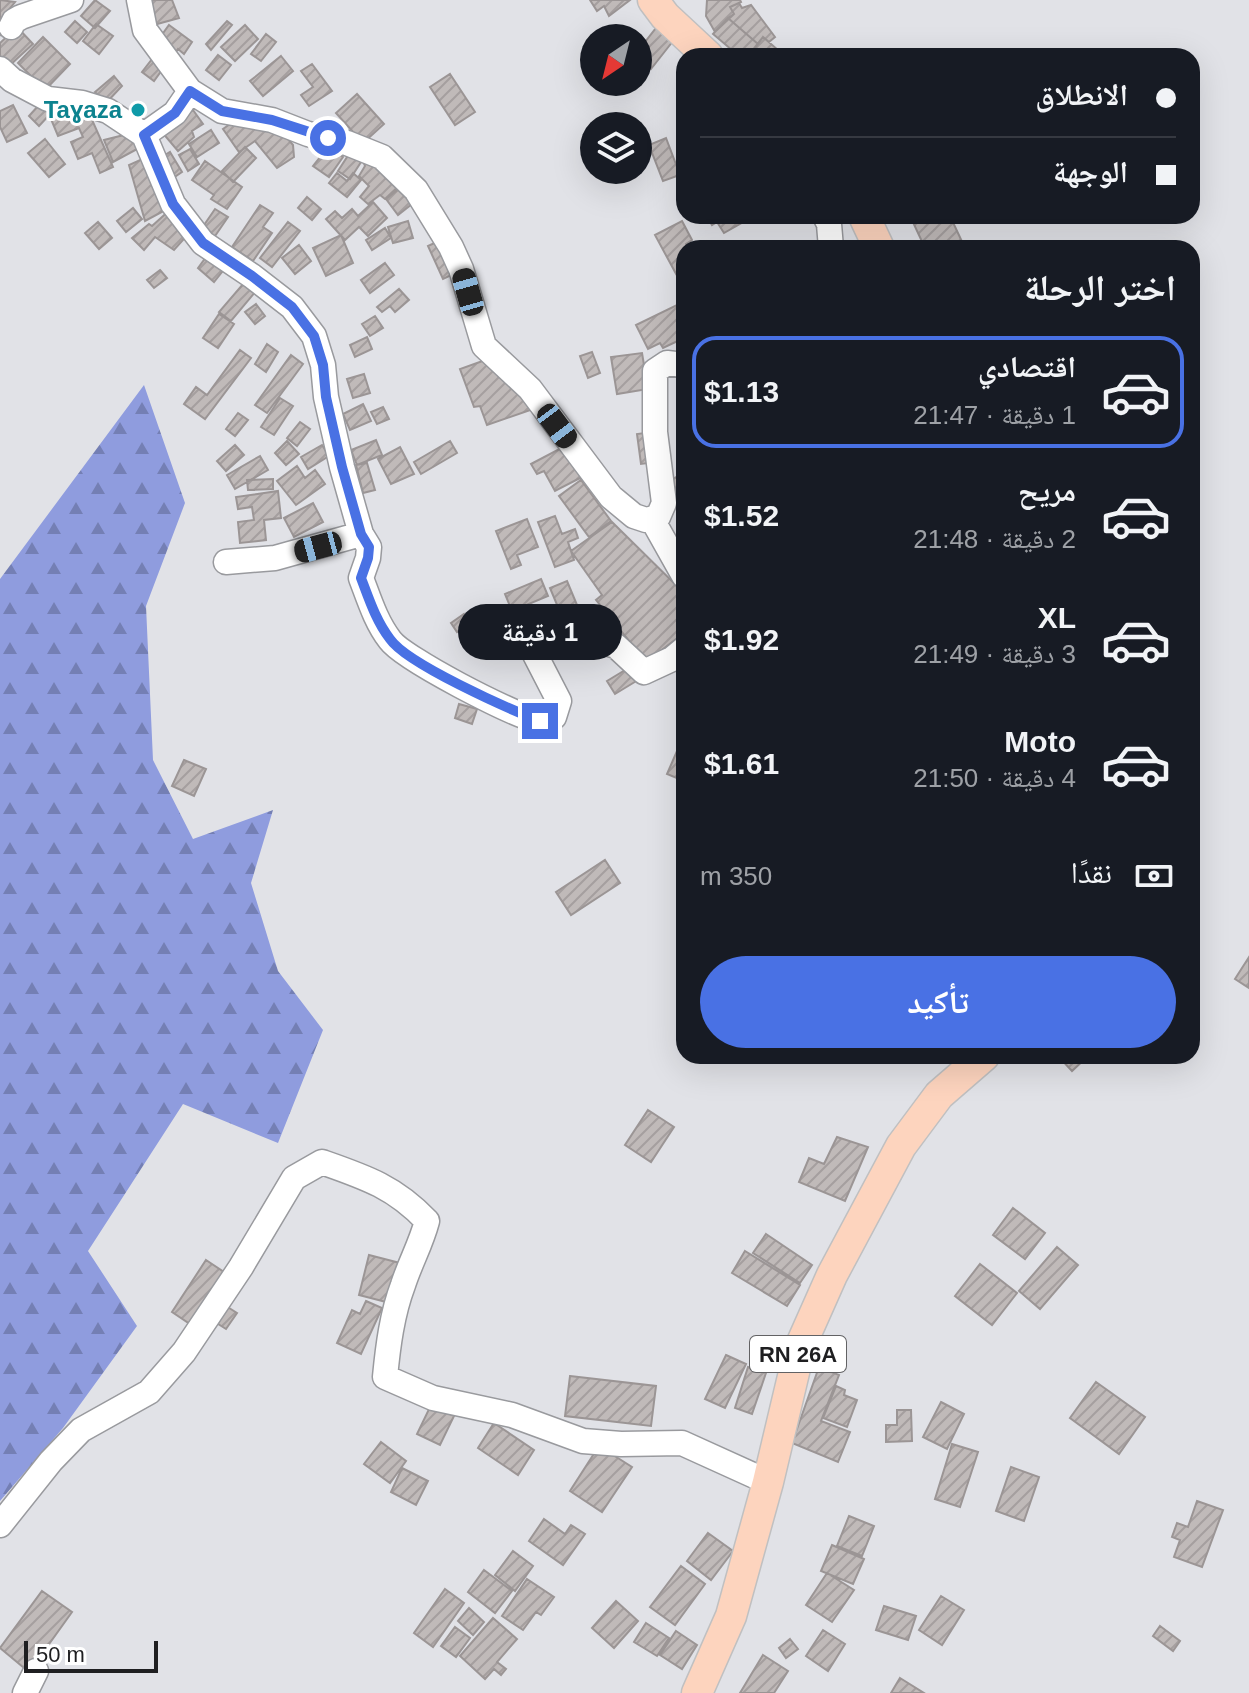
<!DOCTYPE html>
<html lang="ar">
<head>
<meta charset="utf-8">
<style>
	:root { --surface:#171b24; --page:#20242c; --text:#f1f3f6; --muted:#9ea1a6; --line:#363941; --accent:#4971e4 }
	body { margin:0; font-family:Helvetica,"Noto Naskh Arabic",sans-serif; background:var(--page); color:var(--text); direction:rtl; height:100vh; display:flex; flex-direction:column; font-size:30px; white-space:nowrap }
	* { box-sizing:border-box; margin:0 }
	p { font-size:26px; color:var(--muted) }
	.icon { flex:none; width:44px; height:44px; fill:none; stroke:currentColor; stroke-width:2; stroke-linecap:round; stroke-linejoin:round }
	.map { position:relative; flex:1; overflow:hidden; direction:ltr }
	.sheet { position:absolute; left:676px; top:240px; width:524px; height:824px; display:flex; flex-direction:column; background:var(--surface); border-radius:24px; box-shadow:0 8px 32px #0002; direction:rtl }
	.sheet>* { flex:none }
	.banner { position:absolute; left:676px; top:48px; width:524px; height:176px; border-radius:24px; box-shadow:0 8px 32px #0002; direction:rtl; display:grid; align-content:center; height:176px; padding:0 24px; background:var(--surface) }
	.needle { width:52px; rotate:215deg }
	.controls { position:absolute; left:580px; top:24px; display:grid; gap:16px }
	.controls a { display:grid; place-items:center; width:72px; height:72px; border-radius:50%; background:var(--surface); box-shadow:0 8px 32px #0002; font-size:40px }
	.scale { position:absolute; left:24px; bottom:20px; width:134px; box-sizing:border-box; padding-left:8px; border:4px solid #1f1f21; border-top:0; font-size:22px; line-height:28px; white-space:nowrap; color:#1f1f21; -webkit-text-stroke:6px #fff; paint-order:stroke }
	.end { position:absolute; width:36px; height:36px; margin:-18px; border:10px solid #4971e4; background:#fff; box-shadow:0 0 0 4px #fff }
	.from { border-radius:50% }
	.bubble { position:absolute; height:56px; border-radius:28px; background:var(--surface); box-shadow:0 8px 32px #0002; font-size:26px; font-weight:800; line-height:56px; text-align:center; direction:rtl }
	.car { position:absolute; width:24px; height:48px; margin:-24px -12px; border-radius:10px; box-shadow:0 0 6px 2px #0007; background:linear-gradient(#222 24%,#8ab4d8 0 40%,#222 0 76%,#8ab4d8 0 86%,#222 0) }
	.banner b { display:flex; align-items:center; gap:28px; height:76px; font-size:30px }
	.banner b+b { border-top:2px solid var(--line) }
	.banner i { width:20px; height:20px; background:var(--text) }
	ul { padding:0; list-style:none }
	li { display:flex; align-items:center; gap:24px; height:112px; margin:0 16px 12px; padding:0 8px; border:4px solid transparent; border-radius:24px }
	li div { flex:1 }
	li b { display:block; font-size:30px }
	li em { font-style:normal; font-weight:800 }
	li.active { border-color:var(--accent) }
	li>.icon { width:72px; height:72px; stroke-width:1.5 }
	h2 { padding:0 24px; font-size:36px; line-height:96px }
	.pay { display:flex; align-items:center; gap:20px; height:88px; padding:0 24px; font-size:30px }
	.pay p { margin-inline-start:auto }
	.button { display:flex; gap:16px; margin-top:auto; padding:16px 24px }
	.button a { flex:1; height:92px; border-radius:48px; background:var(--accent); color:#fff; font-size:32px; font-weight:800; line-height:92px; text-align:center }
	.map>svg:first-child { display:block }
	.forest { fill:url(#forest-firs) }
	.building { fill:url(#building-hatch); stroke:#9b9595; stroke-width:2 }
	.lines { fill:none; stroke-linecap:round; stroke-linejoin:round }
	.minor-casing { stroke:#999a9e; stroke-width:27 }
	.major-casing { stroke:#c0c0c1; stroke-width:33 }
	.minor { stroke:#fff; stroke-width:24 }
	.major { stroke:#fdd4be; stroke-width:30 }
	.route { stroke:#4971e4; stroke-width:10 }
	.culture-dot { fill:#0f9aa8; stroke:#fff; stroke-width:3 }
	.labels { text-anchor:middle; stroke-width:6; stroke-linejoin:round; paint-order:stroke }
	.shield { fill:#fff; stroke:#626264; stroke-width:2 }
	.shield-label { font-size:22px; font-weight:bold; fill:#1f1f21 }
	.culture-label { font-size:24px; font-weight:bold; fill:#0d838f; stroke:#fff; text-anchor:end }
</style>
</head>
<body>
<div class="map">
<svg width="1249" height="1693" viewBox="0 0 1249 1693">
	<defs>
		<pattern id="forest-firs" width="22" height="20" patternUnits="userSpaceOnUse" patternTransform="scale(2)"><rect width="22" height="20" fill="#8f9cde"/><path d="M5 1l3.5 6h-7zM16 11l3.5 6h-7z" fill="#747fb4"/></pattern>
		<pattern id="building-hatch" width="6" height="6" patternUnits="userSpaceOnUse" patternTransform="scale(2)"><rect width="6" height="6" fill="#c0bab9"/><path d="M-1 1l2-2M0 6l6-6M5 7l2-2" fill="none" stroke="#a59f9f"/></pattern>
	</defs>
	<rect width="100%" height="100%" fill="#e1e2e7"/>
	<path class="forest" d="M 144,385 L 185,503 L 146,606 L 153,760 L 193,839 L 273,810 L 251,883 L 278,971 L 323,1030 L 278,1143 L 183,1104 L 88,1251 L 137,1326 L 63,1428 L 0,1501 L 0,579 Z"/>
	<path class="building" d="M 0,0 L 15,2 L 3,17 L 10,22 L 0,35 Z
		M 95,0 L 110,11 L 95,28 L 81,16 Z
		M 144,0 L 172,0 L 179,18 L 150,26 Z
		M 590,0 L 630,0 L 609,16 L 604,6 L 597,11 Z
		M 707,0 L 740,0 L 741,2 L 730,7 L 734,14 L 715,32 L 706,16 Z
		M 739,3 L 742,8 L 751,5 L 775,37 L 769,42 L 763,37 L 758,44 L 728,18 L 734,14 L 730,7 Z
		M 728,18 L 758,44 L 748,56 L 739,56 L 713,34 Z
		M 75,21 L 87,32 L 77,43 L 65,32 Z
		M 227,21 L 232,25 L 211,50 L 206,44 Z
		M 96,24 L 113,36 L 99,54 L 83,41 Z
		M 169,25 L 192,42 L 184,54 L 178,49 L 170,60 L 156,43 Z
		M 245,25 L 258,39 L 235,61 L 221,47 Z
		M 17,27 L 33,44 L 9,66 L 0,57 L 0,43 Z
		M 656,28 L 673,41 L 651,69 L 638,60 L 638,51 Z
		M 266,34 L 276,42 L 261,61 L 251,54 Z
		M 43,37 L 70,64 L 45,90 L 18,63 Z
		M 763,37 L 778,50 L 773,56 L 748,56 Z
		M 156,54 L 167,63 L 154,81 L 142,72 Z
		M 218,55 L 231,65 L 219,80 L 206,70 Z
		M 281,56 L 293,71 L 263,96 L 250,81 Z
		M 312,64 L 332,91 L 309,106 L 301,95 L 313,87 L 301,71 Z
		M 450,74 L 475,112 L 455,125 L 430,87 Z
		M 114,76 L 122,86 L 106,103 L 95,92 Z
		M 357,94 L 384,124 L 363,143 L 336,113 Z
		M 13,105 L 27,133 L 7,142 L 0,127 L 0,111 Z
		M 39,105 L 50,114 L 39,126 L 29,116 Z
		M 193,110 L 203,124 L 192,131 L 194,137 L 178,151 L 161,131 Z
		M 73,111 L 75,118 L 89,113 L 113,167 L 100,173 L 92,153 L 78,159 L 71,142 L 83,137 L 79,128 L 58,136 L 51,119 Z
		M 240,117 L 283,133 L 293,145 L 294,157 L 277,168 L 255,141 L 239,152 L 223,129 Z
		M 211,130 L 219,143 L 197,157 L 189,144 Z
		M 132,133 L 139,148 L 113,162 L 104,140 Z
		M 666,138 L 680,175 L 663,181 L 649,145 Z
		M 45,139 L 65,164 L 49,177 L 28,153 Z
		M 245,147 L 256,158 L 233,182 L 222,171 Z
		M 328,147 L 343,157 L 329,177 L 313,166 Z
		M 190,149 L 199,164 L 188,171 L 179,155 Z
		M 351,151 L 363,159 L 350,179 L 338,171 Z
		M 170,152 L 182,172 L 170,180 L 157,160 Z
		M 149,156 L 171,207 L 145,221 L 129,165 Z
		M 381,159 L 403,182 L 385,199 L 380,195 L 368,204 L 360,197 L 369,186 L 359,176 L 365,166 L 363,161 Z
		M 205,161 L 242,187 L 227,209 L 211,199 L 214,195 L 192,180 Z
		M 337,173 L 347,181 L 353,173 L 361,180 L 347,197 L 329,183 Z
		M 405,184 L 417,200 L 398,215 L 386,199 Z
		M 307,197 L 321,209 L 312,220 L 298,208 Z
		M 373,202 L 387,218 L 368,236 L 359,227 L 345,240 L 326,219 L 335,211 L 342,218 L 352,209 L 358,216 Z
		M 260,205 L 273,213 L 263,227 L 272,233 L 253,261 L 232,247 Z
		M 133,208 L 142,219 L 126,232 L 117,221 Z
		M 171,209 L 191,231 L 174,250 L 155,237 L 144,250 L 132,238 L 149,224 L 152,226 Z
		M 215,209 L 228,217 L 213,239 L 200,231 Z
		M 707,216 L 754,216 L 724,233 L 717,222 L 712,225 Z
		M 915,216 L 950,216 L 965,248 L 925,248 L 911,218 Z
		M 408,221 L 413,238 L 393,243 L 388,227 Z
		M 682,221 L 692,240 L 686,244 L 687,248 L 684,248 L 684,281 L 681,283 L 655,235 Z
		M 98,222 L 112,238 L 99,249 L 85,233 Z
		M 288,222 L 300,231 L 272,267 L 260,258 Z
		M 385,228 L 391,238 L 372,250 L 366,240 Z
		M 341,235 L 353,263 L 326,276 L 313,248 Z
		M 445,238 L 460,271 L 443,279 L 428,246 Z
		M 299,245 L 311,261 L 295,274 L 282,258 Z
		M 209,253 L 226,267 L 214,282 L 198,268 Z
		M 385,263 L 394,275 L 370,293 L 361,280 Z
		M 160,270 L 167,278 L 154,288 L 147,280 Z
		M 249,277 L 261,285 L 231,321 L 219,312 Z
		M 399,289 L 409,300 L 395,312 L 390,306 L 382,312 L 377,307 Z
		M 256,304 L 265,316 L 255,324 L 245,312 Z
		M 679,304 L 684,314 L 684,338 L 663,348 L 660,343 L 648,349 L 636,325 Z
		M 219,314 L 234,324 L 218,348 L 203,338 Z
		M 375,316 L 383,328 L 370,336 L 362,324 Z
		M 367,337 L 372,349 L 355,357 L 350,345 Z
		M 267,344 L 278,352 L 266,372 L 255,364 Z
		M 240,350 L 251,358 L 205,419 L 184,404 L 196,387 L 207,395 Z
		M 592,352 L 600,373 L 588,378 L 580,356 Z
		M 642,353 L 648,389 L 617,394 L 611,357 Z
		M 291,355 L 303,364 L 267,413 L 255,405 Z
		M 491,358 L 536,408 L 487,425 L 480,406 L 474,407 L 460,369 Z
		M 364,374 L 370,393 L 353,398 L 347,379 Z
		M 280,398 L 293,406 L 274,435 L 261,427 Z
		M 363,404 L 371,421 L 350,430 L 343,414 Z
		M 383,407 L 389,419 L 377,424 L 371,412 Z
		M 238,413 L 248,420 L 235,436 L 226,429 Z
		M 300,422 L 310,429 L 297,446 L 287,438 Z
		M 652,432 L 656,462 L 641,464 L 637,434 Z
		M 376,440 L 382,455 L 357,465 L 351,450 Z
		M 287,441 L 299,454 L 286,465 L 275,453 Z
		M 450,441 L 457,453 L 421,474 L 414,462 Z
		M 235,445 L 244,455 L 226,471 L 217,461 Z
		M 322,445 L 329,456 L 308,469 L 301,457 Z
		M 565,446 L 582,477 L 555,491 L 544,471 L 537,474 L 531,464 Z
		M 400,447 L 414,474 L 391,484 L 378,459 Z
		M 260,456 L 268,470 L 235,489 L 227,475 Z
		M 367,463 L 375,490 L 363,493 L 356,465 Z
		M 297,466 L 305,478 L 315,470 L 325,484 L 296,505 L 277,481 Z
		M 684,473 L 684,504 L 671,480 Z
		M 273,479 L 273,489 L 248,490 L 247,480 Z
		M 581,480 L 611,521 L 589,537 L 559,496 Z
		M 278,491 L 281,518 L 264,520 L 266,540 L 240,543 L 238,522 L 254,520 L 252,507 L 238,509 L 236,497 Z
		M 313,503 L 323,522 L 294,537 L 284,518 Z
		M 555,516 L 562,534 L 575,529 L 578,538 L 568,542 L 574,560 L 555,567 L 538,522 Z
		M 527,519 L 538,547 L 517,555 L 521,565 L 511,569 L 496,531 Z
		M 612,522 L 678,587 L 684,599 L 684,633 L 646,662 L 596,600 L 602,595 L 571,551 Z
		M 541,579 L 548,596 L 512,611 L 505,594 Z
		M 567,581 L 577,605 L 560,612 L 550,588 Z
		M 464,614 L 470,623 L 457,632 L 451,623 Z
		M 630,667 L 638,680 L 615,694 L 607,681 Z
		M 459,704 L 477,709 L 472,724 L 455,718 Z
		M 684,735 L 684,781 L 667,774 Z
		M 184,760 L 206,769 L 194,796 L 172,786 Z
		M 605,860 L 620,883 L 571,915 L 556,892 Z
		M 1249,957 L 1249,988 L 1235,979 Z
		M 1060,1056 L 1088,1056 L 1072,1071 L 1059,1057 Z
		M 648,1110 L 674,1127 L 651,1162 L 625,1145 Z
		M 837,1137 L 868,1147 L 845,1201 L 799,1182 L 809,1158 L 824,1164 Z
		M 1013,1208 L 1045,1233 L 1025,1259 L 993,1235 Z
		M 766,1234 L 812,1265 L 800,1283 L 753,1253 Z
		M 1057,1247 L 1078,1265 L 1040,1309 L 1019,1291 Z
		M 745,1251 L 800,1285 L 787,1306 L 732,1273 Z
		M 369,1255 L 400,1263 L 390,1303 L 359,1295 Z
		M 206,1260 L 227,1274 L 193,1326 L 172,1312 Z
		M 980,1264 L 1017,1293 L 992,1325 L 955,1296 Z
		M 366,1301 L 382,1308 L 361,1354 L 337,1343 L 352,1310 L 360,1314 Z
		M 226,1306 L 237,1313 L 226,1329 L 215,1322 Z
		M 726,1355 L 746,1364 L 725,1408 L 705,1399 Z
		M 748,1367 L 766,1373 L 752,1414 L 735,1408 Z
		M 819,1367 L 839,1375 L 821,1421 L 850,1432 L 838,1462 L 792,1443 Z
		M 570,1376 L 656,1386 L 651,1426 L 565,1416 Z
		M 1096,1382 L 1145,1417 L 1119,1454 L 1070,1418 Z
		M 836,1386 L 845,1390 L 844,1395 L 857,1400 L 847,1427 L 823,1418 Z
		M 941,1402 L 964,1414 L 947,1449 L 923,1437 Z
		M 431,1405 L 454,1416 L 440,1445 L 417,1434 Z
		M 897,1410 L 911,1410 L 912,1441 L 886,1442 L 886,1425 L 897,1425 Z
		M 494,1423 L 534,1450 L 518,1475 L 478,1448 Z
		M 381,1442 L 406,1461 L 390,1483 L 364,1464 Z
		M 952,1444 L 978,1452 L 960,1507 L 935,1499 Z
		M 599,1446 L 632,1467 L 602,1512 L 570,1491 Z
		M 1011,1467 L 1039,1477 L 1024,1521 L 996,1511 Z
		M 402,1468 L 428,1481 L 416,1505 L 391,1492 Z
		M 1197,1501 L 1223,1510 L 1202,1567 L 1174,1557 L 1180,1540 L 1172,1537 L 1177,1523 L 1188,1527 Z
		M 849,1516 L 874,1526 L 862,1556 L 837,1546 Z
		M 544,1519 L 565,1534 L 571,1525 L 585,1534 L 563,1565 L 529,1541 Z
		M 708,1533 L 733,1551 L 711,1580 L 687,1561 Z
		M 832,1545 L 864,1559 L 853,1584 L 821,1571 Z
		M 513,1551 L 533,1566 L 515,1591 L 495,1575 Z
		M 681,1566 L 705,1584 L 675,1625 L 650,1607 Z
		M 484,1570 L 512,1591 L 495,1613 L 468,1592 Z
		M 827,1573 L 854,1590 L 832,1622 L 806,1605 Z
		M 527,1579 L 554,1597 L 541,1615 L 536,1612 L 523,1630 L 502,1616 Z
		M 445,1589 L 464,1603 L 433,1647 L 414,1633 Z
		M 42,1591 L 72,1612 L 29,1672 L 0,1648 Z
		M 941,1596 L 964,1610 L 942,1645 L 919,1630 Z
		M 616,1601 L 638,1621 L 614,1648 L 592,1628 Z
		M 884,1606 L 916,1616 L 908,1640 L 876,1630 Z
		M 469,1608 L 484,1622 L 473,1635 L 458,1621 Z
		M 493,1618 L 517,1639 L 497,1662 L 506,1669 L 501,1675 L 494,1669 L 485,1679 L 460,1656 Z
		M 646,1623 L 669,1638 L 657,1656 L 634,1642 Z
		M 1160,1626 L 1180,1641 L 1173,1651 L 1153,1636 Z
		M 455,1627 L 470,1638 L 456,1657 L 441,1646 Z
		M 823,1630 L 845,1644 L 828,1671 L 806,1656 Z
		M 676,1631 L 697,1645 L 682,1669 L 660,1655 Z
		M 790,1639 L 798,1649 L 786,1658 L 779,1648 Z
		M 763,1655 L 788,1671 L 774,1693 L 740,1693 Z
		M 900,1678 L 924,1693 L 891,1693 Z"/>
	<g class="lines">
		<defs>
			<path id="minor" d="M 139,0 L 145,30 L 190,91
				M 11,27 L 14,21 L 21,17 L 71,0
				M 0,69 L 12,80 L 48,99 L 82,103 L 108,111 L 144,135 L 175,113 L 190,91 L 222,111 L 272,120 L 308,134 L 347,143 L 382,157 L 416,190 L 451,247 L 461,269 L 484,346 L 530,389 L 611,497 L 634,516 L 646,520 L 658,517 L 664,503 L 655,432 L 655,371 L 667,363 L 684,365
				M 144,135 L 173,204 L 203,243 L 252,276 L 292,307 L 314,336 L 323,365 L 326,397 L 342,467 L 361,534 L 369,547 L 368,558 L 361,578 C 369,599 376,622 390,640 C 404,659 511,714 536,720 C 543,721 548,719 554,717 L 559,701 L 526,637 L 534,627 L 579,635 L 616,646 L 644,672 L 672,659 L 684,649
				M 825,216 L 829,224 L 831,248
				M 652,519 L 684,576
				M 226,562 L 275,558 L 361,534
				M 0,1525 L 51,1461 L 81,1430 L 149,1392 L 184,1352 L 241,1267 L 294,1178 L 322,1162 C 365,1177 395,1187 427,1221 C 421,1244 410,1263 403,1285 C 392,1314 388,1346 385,1377 L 433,1398 L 512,1415 L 583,1441 L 621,1444 L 682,1443 L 768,1482
				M 25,1693 L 36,1671"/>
			<path id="major" d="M 653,0 L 665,16 L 708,56
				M 864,216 L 879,248
				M 697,1693 L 731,1616 L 768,1482 L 800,1347 L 832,1275 L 901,1146 L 939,1095 L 984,1056"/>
		</defs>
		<use href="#minor" class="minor-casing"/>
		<use href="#major" class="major-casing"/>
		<use href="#minor" class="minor"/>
		<use href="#major" class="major"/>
	</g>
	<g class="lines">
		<path class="route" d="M 328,138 L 272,120 L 222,111 L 190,91 L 175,113 L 144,135 L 173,204 L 203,243 L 252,276 L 292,307 L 314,336 L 323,365 L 326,397 L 342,467 L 361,534 L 369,547 L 368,558 L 361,578 C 369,599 376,621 390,639 C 407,664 509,709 540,721"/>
	</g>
	<circle class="culture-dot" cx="138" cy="110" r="8"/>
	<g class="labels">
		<rect class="shield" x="750" y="1336" width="96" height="36" rx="6"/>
		<g class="shield-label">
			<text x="798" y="1362">RN 26A</text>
		</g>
		<g class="culture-label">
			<text x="122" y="118">Taɣaza</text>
		</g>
	</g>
</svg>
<div class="controls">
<a><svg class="needle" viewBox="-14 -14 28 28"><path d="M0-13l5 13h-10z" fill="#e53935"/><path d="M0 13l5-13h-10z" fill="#9ea1a6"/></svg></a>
<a><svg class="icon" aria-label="layers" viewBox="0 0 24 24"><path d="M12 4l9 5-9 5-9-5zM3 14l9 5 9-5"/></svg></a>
</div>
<div class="scale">50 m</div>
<i class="end from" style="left:328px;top:138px"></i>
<i class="end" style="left:540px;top:721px"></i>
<div class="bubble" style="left:458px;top:604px;width:164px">1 دقيقة</div>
<i class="car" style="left:468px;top:292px;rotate:344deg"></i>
<i class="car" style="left:557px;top:426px;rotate:143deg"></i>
<i class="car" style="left:318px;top:547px;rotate:255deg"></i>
<div class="banner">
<b><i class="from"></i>الانطلاق</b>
<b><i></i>الوجهة</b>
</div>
<section class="sheet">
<h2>اختر الرحلة</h2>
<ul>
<li class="active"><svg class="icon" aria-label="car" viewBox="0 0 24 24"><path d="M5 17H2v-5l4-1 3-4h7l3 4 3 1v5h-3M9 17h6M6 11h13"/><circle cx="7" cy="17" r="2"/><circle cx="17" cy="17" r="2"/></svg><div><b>اقتصادي</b><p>1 دقيقة · 21:47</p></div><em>$1.13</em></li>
<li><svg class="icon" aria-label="car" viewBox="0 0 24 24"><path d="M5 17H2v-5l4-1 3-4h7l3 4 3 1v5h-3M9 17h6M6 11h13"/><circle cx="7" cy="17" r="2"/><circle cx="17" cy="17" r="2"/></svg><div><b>مريح</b><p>2 دقيقة · 21:48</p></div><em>$1.52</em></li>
<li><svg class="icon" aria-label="car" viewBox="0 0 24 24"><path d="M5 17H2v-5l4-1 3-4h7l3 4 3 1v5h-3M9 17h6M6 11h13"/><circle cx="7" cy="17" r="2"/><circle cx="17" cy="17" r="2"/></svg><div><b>XL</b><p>3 دقيقة · 21:49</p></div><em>$1.92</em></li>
<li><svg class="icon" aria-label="car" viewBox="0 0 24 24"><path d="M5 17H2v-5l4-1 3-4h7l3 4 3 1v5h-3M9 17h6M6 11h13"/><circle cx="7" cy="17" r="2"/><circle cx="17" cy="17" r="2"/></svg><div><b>Moto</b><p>4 دقيقة · 21:50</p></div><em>$1.61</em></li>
</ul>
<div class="pay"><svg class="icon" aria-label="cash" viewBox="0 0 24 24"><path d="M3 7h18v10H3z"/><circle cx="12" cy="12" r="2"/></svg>نقدًا<p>350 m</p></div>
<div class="button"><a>تأكيد</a></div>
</section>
</div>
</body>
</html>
